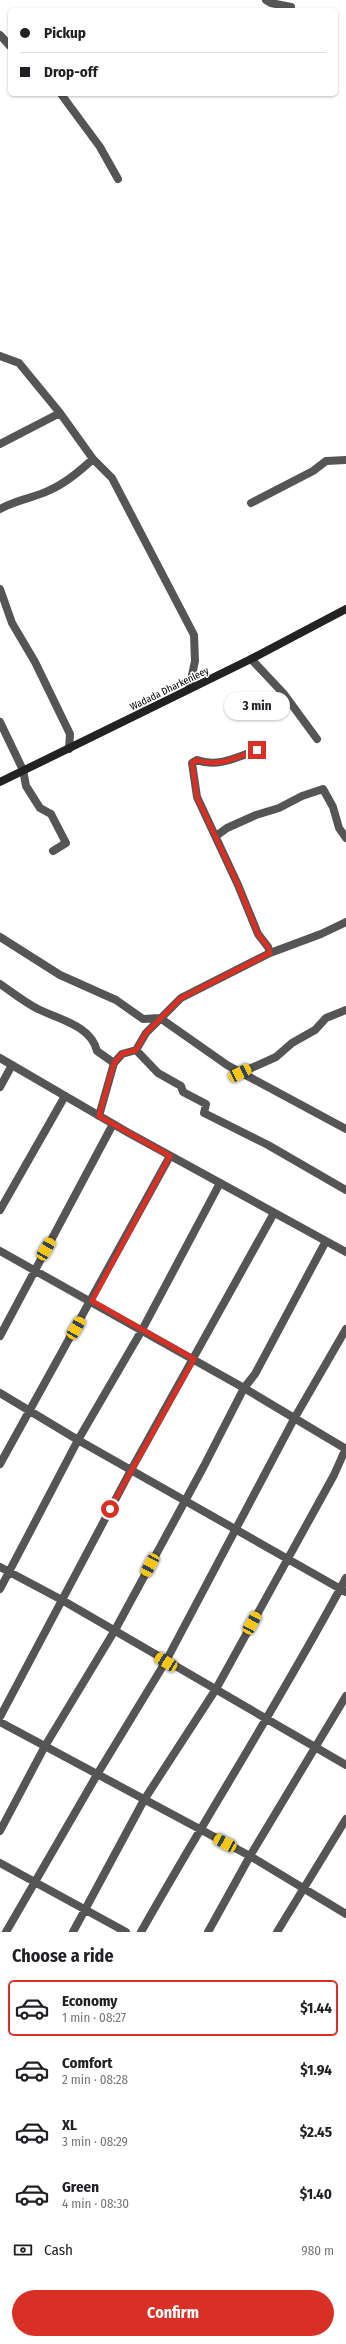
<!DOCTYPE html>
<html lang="en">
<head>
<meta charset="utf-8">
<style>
	:root { --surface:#fff; --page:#f2f2f2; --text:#202124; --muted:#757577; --line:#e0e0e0; --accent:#d93025 }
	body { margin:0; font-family:"Fira Sans Condensed",sans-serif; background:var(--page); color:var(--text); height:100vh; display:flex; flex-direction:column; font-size:15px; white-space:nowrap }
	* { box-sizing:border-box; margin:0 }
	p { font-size:13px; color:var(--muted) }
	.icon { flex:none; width:22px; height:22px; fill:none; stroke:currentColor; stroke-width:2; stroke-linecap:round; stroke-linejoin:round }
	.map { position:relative; height:1932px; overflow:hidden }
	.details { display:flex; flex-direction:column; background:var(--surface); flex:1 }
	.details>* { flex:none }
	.hud { position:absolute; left:8px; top:8px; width:330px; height:88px; border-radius:6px; box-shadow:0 1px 3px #0004; display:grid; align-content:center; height:88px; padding:0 12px; background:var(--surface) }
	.end { position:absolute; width:18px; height:18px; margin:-9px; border:5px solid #d93025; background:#fff; box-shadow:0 0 0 2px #fff }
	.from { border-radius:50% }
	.bubble { position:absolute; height:28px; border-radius:14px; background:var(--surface); box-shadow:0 1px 3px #0004; font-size:13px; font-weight:700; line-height:28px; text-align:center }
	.car { position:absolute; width:12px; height:24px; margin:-12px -6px; border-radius:5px; box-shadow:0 0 3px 1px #0007; background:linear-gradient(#f5c518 24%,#345 0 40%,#f5c518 0 76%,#345 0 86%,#f5c518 0) }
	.hud b { display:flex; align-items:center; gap:14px; height:38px; font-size:15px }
	.hud b+b { border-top:1px solid var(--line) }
	.hud i { width:10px; height:10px; background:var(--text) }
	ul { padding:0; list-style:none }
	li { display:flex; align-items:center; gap:12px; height:56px; margin:0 8px 6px; padding:0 4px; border:2px solid transparent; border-radius:6px }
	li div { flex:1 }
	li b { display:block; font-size:15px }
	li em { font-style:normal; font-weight:700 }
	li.current { border-color:var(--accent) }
	li>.icon { width:36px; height:36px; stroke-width:1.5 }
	h2 { padding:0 12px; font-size:18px; line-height:48px }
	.pay { display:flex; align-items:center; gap:10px; height:44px; padding:0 12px; font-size:15px }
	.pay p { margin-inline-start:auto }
	.button { display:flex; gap:8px; margin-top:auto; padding:8px 12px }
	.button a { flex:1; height:46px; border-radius:24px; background:var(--accent); color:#fff; font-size:16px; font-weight:700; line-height:46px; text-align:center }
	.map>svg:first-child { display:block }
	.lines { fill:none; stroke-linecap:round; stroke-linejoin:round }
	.minor { stroke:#555; stroke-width:8 }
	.tertiary { stroke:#555; stroke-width:8 }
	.secondary { stroke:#222; stroke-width:8 }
	.route { stroke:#d93025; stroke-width:5 }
	.labels { text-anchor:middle; stroke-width:3; stroke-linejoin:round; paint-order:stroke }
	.street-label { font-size:10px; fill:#000; stroke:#fff }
</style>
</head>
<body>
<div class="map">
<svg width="346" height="1932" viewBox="0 0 346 1932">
	<rect width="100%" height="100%" fill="#fff"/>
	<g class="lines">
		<path class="minor" d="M 266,0 L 271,3 L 291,7
			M 0,35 L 10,46
			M 61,94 L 100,147 L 118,179
			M 0,356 L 19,363 L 60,413 L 93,459 L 112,478 L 194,635 L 195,661 L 189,689
			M 0,444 L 60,413
			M 251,503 L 313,471 L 326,461 L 346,460
			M 0,509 C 18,499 34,498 50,490 C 66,483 80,471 93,459
			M 0,589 L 12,623 L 35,662 L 70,734 L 69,749
			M 251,659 L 284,694 L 317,739
			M 0,722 L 23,770 L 26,786 L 40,808 L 51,814 L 66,843 L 53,851
			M 257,750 C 238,757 217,768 197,760 L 192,763 L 197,797 L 238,885 L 258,934 L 268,947 L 270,953
			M 216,836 L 227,828 L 256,815 L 279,808 L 302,796 L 323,789 L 333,807 L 339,828 L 346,838
			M 0,937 L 60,975 L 116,1000 L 143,1019 L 160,1018 L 227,1065 L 346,1129
			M 0,984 C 12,992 23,1001 36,1008 C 57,1019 91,1025 97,1051 L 114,1063
			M 136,1050 L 158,1073 L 181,1086 L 183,1092 L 206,1104 L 204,1113 L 268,1145 L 346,1190
			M 240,1073 L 276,1057 L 292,1043 L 315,1030 L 326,1018 L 346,1010
			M 0,1087 L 12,1065
			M 99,1116 L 114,1063 L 122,1054 L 136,1050 L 146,1033 L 181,998 L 270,953 L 321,934 L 346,922
			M 0,1210 L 65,1096
			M 0,1251 L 244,1388 L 346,1449
			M 0,1336 L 113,1124
			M 0,1393 L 78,1440 L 346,1592
			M 0,1464 L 170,1156
			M 0,1567 L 62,1600 L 346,1765
			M 0,1589 L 78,1440 L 142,1330 L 220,1183
			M 0,1717 L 131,1470 L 274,1213
			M 0,1722 L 250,1856 L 346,1914
			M 0,1863 L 126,1932
			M 6,1932 L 98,1773 L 166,1661 L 294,1419 L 346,1329
			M 73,1932 L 144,1800 L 216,1689 L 334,1475 L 346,1448
			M 141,1932 C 208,1813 282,1698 346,1578
			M 208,1932 L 250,1856 L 346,1696
			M 277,1932 L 346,1819"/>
		<path class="tertiary" d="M 0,1058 L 127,1132 L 346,1252
			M 0,1831 L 45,1746 L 115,1630 L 204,1466 L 244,1388 L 255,1374 L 326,1241"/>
		<path class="secondary" d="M 0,782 L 251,659 L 346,609"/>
	</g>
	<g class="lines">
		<path class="route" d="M 110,1509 L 194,1359 L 92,1301 L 170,1156 L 99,1116 L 114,1063 L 122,1054 L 136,1050 L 146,1033 L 181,998 L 270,953 L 268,947 L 258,934 L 238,885 L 197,797 L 192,763 L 197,760 C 217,768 238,757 257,750"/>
	</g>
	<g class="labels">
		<g class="street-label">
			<text transform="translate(169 688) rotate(-26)" y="4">Wadada Dharkenleey</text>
		</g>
	</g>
</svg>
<i class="end from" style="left:110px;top:1509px"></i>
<i class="end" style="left:257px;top:750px"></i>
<div class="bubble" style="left:224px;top:692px;width:66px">3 min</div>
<i class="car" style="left:240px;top:1073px;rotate:63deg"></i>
<i class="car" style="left:46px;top:1249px;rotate:30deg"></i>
<i class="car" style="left:76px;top:1328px;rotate:30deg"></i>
<i class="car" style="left:150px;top:1565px;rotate:208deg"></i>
<i class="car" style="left:252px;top:1623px;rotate:29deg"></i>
<i class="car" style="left:166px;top:1662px;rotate:302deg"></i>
<i class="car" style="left:225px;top:1843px;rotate:298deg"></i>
<div class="hud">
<b><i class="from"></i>Pickup</b>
<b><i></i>Drop-off</b>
</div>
</div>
<section class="details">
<h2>Choose a ride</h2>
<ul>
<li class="current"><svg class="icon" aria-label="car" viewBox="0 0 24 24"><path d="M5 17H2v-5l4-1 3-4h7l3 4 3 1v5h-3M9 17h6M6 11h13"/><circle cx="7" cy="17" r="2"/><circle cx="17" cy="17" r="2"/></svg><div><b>Economy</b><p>1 min · 08:27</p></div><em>$1.44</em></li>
<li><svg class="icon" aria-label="car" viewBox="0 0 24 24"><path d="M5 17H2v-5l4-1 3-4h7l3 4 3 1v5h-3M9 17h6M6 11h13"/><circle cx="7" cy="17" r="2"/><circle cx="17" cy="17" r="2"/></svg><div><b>Comfort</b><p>2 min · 08:28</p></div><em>$1.94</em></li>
<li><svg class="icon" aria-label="car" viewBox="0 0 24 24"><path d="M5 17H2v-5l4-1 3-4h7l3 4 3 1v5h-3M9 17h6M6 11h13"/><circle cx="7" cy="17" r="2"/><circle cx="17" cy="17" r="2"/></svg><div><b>XL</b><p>3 min · 08:29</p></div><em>$2.45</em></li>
<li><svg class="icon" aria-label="car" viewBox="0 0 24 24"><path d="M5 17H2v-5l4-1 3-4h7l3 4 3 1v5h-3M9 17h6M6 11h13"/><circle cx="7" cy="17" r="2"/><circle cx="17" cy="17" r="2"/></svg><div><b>Green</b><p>4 min · 08:30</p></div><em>$1.40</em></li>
</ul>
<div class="pay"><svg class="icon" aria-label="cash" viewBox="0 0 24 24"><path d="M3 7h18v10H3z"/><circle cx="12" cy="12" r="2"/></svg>Cash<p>980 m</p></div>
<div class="button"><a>Confirm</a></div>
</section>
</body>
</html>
